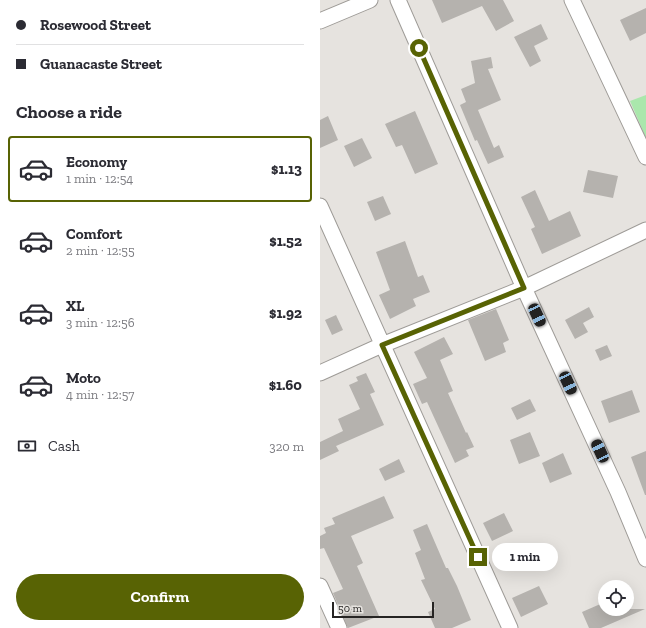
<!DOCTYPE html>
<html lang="en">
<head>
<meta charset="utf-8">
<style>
	:root { --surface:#fff; --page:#f2f2f3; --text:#2b2b33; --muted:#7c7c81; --line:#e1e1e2; --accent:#586304 }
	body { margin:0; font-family:"Zilla Slab",serif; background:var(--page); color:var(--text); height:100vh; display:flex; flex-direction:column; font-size:15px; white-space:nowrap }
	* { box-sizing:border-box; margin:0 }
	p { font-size:13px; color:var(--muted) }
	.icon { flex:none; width:22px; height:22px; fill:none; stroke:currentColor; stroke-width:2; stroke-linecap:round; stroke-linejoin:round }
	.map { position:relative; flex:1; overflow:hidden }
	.panel { display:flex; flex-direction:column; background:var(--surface); width:320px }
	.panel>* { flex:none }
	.guide { display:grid; align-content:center; height:88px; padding:0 16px; background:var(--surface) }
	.tools { position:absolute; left:278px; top:580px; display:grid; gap:8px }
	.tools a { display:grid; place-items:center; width:36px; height:36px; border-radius:50%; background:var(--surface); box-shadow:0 4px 16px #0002; font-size:20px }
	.scale { position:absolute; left:12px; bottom:10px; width:102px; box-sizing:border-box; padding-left:4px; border:2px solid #262423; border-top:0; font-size:11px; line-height:14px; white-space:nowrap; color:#262423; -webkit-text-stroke:3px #e6e3df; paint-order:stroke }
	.end { position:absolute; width:18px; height:18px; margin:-9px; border:5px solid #586304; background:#fff; box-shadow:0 0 0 2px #fff }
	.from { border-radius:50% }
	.bubble { position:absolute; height:28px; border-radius:14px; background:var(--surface); box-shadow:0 4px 16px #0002; font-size:13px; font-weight:700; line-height:28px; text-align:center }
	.car { position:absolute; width:12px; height:24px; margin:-12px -6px; border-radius:5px; box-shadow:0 0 3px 1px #0007; background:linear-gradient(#222 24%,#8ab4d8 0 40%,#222 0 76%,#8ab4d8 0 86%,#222 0) }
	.guide b { display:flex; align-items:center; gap:14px; height:38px; font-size:15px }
	.guide b+b { border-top:1px solid var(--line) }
	.guide i { width:10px; height:10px; background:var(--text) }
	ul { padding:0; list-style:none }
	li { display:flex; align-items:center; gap:12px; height:66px; margin:0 8px 6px; padding:0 8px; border:2px solid transparent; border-radius:4px }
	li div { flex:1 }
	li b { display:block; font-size:15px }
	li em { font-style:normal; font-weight:700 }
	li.on { border-color:var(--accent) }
	li>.icon { width:36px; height:36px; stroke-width:1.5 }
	h2 { padding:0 16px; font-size:18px; line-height:48px }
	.pay { display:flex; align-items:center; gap:10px; height:44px; padding:0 16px; font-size:15px }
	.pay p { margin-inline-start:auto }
	.primary-button { display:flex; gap:8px; margin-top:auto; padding:8px 16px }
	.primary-button a { flex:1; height:46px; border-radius:24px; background:var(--accent); color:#fff; font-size:16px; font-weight:700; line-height:46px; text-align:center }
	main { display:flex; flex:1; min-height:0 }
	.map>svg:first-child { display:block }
	.green { fill:#aae7ac }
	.building { fill:#b5b2ae }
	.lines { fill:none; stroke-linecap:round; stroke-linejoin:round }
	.street-casing { stroke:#9e9b97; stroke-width:17 }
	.street { stroke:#fff; stroke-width:15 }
	.route { stroke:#586304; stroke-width:5 }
</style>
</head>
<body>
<main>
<section class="panel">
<div class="guide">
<b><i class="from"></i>Rosewood Street</b>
<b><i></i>Guanacaste Street</b>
</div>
<h2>Choose a ride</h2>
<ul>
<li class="on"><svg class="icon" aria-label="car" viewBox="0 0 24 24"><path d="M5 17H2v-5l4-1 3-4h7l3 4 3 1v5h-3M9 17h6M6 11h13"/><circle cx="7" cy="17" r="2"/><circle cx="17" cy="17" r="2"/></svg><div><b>Economy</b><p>1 min · 12:54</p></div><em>$1.13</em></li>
<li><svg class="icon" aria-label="car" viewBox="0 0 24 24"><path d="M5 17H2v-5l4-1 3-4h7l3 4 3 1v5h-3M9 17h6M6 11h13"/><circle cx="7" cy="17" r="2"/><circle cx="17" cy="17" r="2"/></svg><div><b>Comfort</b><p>2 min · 12:55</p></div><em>$1.52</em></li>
<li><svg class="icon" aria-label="car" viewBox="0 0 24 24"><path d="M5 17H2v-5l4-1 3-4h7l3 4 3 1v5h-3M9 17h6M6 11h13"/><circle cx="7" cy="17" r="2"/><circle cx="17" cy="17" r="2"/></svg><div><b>XL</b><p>3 min · 12:56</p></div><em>$1.92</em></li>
<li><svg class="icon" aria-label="car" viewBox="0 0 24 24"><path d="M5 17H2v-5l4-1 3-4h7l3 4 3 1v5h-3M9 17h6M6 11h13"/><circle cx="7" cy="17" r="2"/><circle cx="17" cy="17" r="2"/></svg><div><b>Moto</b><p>4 min · 12:57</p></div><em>$1.60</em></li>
</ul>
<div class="pay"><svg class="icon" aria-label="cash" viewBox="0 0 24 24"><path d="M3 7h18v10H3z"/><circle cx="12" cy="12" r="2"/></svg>Cash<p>320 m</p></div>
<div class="primary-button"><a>Confirm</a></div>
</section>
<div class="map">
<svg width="326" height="628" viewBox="0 0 326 628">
	<rect width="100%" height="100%" fill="#e6e3df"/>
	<path class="green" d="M 326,95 L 326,138 L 310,101 Z"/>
	<path class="building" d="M 112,0 L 183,0 L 194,21 L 176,31 L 162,6 L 122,23 Z
		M 326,8 L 326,33 L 310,41 L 300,20 Z
		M 221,24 L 228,39 L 214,46 L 221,61 L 210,67 L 194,37 Z
		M 171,57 L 173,68 L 168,69 L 181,100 L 158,110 L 174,148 L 179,145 L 184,157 L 168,164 L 157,140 L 155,141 L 140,105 L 146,102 L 141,89 L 155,83 L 151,61 Z
		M 95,111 L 118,164 L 95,174 L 82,145 L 76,147 L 65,124 Z
		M 8,116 L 18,140 L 0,148 L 0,120 Z
		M 42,138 L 52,158 L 34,167 L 24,146 Z
		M 268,170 L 298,176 L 293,198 L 263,192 Z
		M 215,190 L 229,221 L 250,211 L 261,236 L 222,254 L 211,229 L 215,227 L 201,197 Z
		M 63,196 L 71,214 L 55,221 L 47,202 Z
		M 85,241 L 98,277 L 103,275 L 110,292 L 93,299 L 96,306 L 70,319 L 59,295 L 70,290 L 56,252 Z
		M 269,307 L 274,317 L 263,323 L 268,332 L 255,339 L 245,320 Z
		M 176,309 L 189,340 L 183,343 L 186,352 L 165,361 L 148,320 Z
		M 16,315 L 23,330 L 12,335 L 5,320 Z
		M 124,337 L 133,354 L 120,360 L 133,391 L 128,393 L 146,433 L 147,432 L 154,447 L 146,450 L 149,456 L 135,463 L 107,402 L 102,404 L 93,384 L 107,378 L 94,352 Z
		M 287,345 L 292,356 L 280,361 L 275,350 Z
		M 46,373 L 55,392 L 50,394 L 64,425 L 16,446 L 19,451 L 0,460 L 0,442 L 23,431 L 18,419 L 40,409 L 29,385 L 38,381 L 36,377 Z
		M 312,390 L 320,412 L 289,423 L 281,401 Z
		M 210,399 L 216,411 L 197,420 L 191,408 Z
		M 210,432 L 220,456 L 199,464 L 190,440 Z
		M 326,451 L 326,495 L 325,495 L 311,457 Z
		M 243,453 L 252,474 L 230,483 L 222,463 Z
		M 79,459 L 85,472 L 65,481 L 59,469 Z
		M 64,496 L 74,518 L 31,536 L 43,563 L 37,566 L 59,616 L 28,628 L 13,593 L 23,589 L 4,548 L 0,549 L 0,536 L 6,533 L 4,528 L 15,524 L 12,518 Z
		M 184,513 L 193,531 L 172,541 L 163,523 Z
		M 107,524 L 126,568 L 128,568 L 137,586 L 151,620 L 132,628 L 115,628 L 108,612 L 115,609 L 101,580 L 105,579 L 95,553 L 101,550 L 93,530 Z
		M 207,543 L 213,553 L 193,565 L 187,555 Z
		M 219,586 L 228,604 L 201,617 L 192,598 Z
		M 285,602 L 285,609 L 325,609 L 281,628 L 269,628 L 262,612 Z"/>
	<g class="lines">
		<defs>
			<path id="street" d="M 78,0 L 204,288 L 298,492 L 326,559
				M 252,0 L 326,157
				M 0,21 L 50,0
				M 0,206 L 190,628
				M 0,373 L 62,345 L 204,288 L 326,230
				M 0,586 L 19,628"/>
		</defs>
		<use href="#street" class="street-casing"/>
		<use href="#street" class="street"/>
	</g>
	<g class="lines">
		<path class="route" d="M 99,48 L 204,288 L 62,345 L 158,557"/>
	</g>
</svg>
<div class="tools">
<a><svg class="icon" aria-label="locate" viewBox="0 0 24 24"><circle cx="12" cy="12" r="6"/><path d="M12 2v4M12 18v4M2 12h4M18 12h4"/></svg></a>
</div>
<div class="scale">50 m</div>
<i class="end from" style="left:99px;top:48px"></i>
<i class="end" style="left:158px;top:557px"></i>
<div class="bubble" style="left:172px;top:543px;width:66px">1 min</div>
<i class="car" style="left:217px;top:315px;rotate:155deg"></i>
<i class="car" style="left:248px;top:383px;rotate:155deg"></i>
<i class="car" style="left:280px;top:451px;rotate:335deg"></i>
</div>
</main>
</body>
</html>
